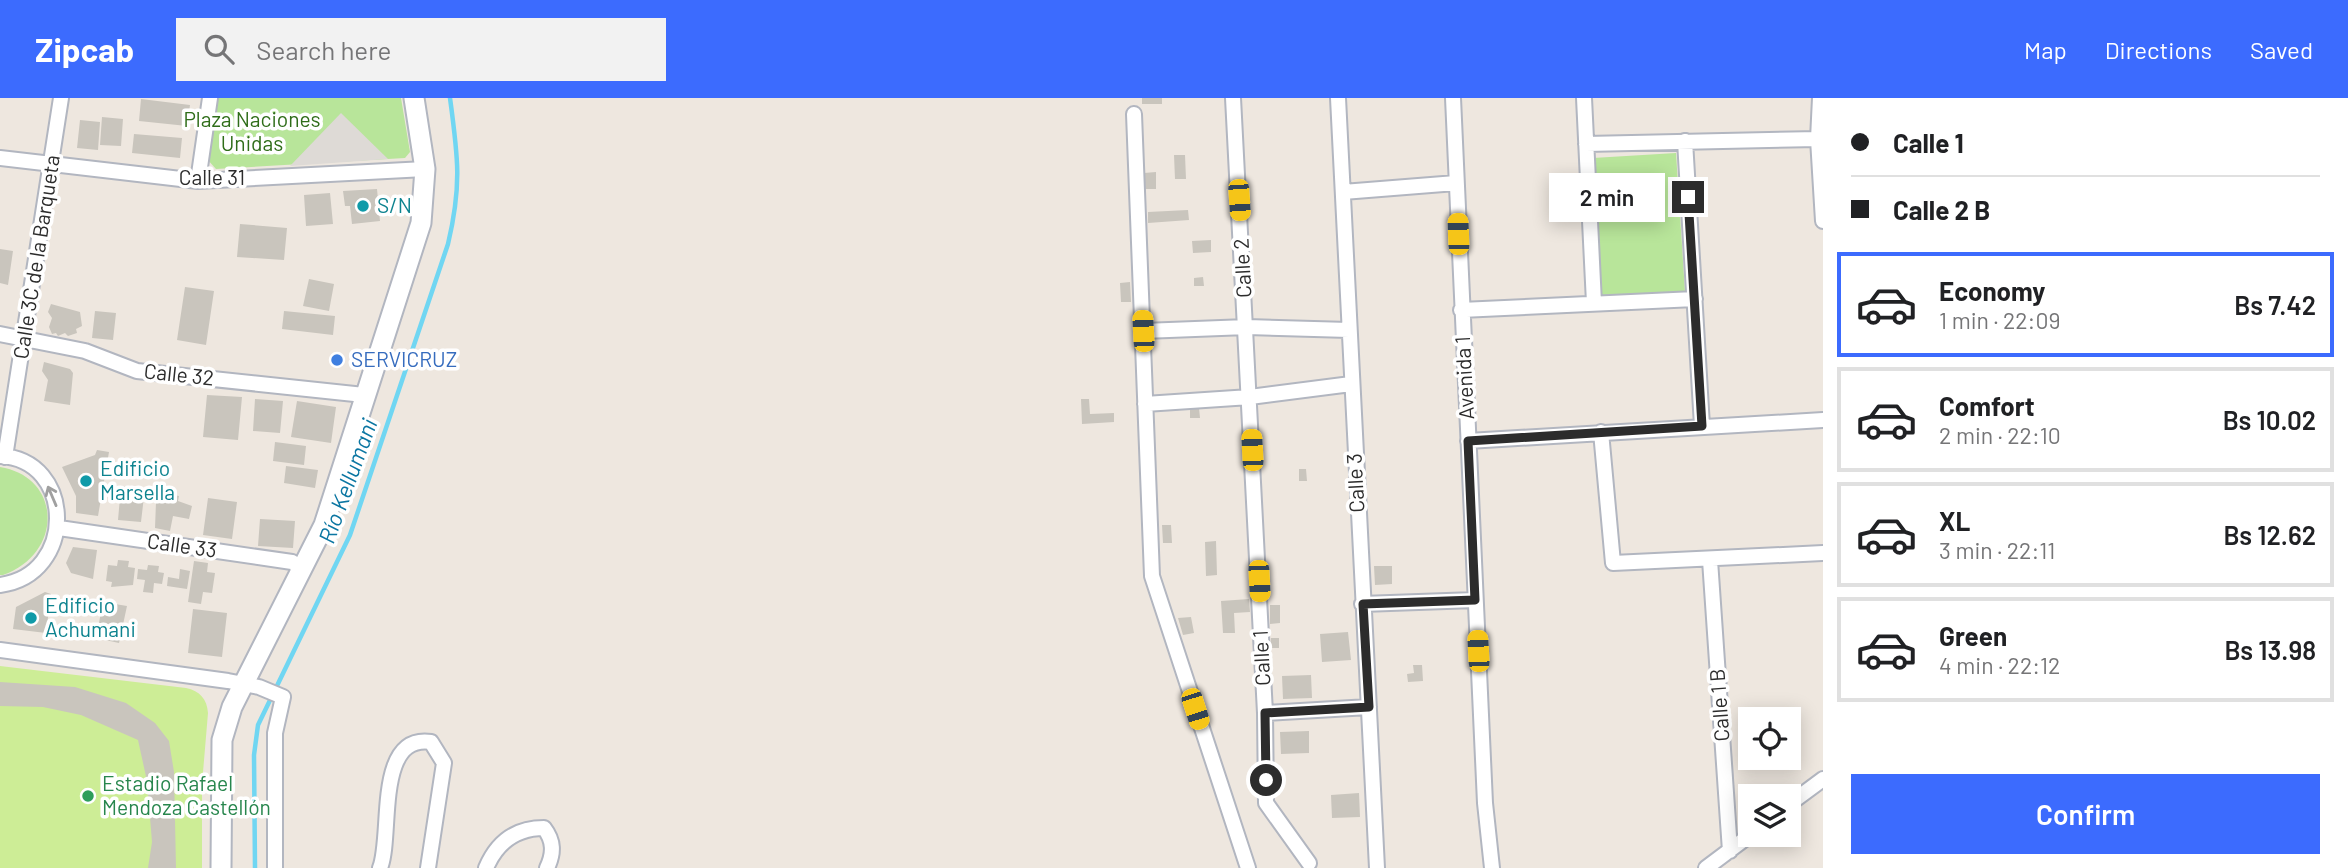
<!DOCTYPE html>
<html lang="en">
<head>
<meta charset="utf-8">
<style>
	:root { --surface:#fff; --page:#f2f2f2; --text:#202124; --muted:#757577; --line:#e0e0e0; --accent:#3c6bfe }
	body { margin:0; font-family:Barlow,sans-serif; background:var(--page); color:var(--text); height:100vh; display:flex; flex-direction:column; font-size:26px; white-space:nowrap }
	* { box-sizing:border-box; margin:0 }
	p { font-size:23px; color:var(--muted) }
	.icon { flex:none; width:38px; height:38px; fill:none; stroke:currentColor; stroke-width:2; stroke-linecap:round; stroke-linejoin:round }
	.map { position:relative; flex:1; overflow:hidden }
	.sheet { display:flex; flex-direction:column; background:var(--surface); width:525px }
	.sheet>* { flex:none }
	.hud { display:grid; align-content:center; height:154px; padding:0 28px; background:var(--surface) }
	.tools { position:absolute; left:1738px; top:609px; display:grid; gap:14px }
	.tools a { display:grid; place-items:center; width:63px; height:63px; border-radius:0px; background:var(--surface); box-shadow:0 4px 18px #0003; font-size:35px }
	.end { position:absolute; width:32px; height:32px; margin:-16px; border:9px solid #2c2c2c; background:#fff; box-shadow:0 0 0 4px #fff }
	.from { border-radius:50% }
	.bubble { position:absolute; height:49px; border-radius:0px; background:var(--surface); box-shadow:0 4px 18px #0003; font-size:23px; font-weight:600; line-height:49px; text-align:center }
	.car { position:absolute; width:21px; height:42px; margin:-21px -10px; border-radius:9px; box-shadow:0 0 5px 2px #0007; background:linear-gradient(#f5c518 24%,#345 0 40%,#f5c518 0 76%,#345 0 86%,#f5c518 0) }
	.hud b { display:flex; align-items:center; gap:24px; height:66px; font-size:26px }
	.hud b+b { border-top:2px solid var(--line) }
	.hud i { width:18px; height:18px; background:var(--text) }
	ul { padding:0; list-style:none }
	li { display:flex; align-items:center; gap:21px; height:105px; margin:0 14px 10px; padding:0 14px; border:4px solid var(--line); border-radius:0px }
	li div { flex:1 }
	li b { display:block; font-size:26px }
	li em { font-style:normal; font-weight:600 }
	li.on { border-color:var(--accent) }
	li>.icon { width:63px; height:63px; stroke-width:1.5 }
	.primary-button { display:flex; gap:14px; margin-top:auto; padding:14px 28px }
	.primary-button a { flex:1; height:80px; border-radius:0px; background:var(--accent); color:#fff; font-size:28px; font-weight:600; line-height:80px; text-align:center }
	header { display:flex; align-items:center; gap:42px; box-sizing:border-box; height:98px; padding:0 35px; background:var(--accent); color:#fff }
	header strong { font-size:33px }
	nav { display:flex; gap:38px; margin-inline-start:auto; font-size:24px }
	.search { width:490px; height:63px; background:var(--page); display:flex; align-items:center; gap:18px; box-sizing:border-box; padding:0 24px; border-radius:0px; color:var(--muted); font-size:26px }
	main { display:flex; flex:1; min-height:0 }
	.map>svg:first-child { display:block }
	.green { fill:#b8e59a }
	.pitch { fill:#cded96 }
	.plaza { fill:#dedad6 }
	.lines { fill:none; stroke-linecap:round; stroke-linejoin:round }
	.stream { stroke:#70d6f2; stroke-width:4.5 }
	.building { fill:#c9c5bd }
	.minor-casing { stroke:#b2b6c0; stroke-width:18 }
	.tertiary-casing { stroke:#b2b6c0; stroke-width:23 }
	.minor { stroke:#fff; stroke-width:14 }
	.tertiary { stroke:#fff; stroke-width:19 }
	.oneway { stroke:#a0a0a0 }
	.route { stroke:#2c2c2c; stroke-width:9 }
	.culture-dot { fill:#0f9aa8; stroke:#fff; stroke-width:2.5 }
	.shop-dot { fill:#3f7fe0; stroke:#fff; stroke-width:2.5 }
	.leisure-dot { fill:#2e9e5b; stroke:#fff; stroke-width:2.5 }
	.labels { text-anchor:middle; stroke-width:7; stroke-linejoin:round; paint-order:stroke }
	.park-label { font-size:21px; fill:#2f6d19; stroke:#fff }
	.street-label { font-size:21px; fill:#2c2c2c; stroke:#fff }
	.culture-label { font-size:21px; fill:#0d838f; stroke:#fff; text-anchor:start }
	.shop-label { font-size:21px; fill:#366cbe; stroke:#fff; text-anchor:start }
	.leisure-label { font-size:21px; fill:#27864d; stroke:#fff; text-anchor:start }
	.water-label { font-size:23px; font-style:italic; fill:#0b76a2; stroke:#fff }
</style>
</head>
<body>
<header>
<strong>Zipcab</strong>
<div class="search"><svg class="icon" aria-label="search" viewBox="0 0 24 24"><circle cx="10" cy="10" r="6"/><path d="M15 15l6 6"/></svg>Search here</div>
<nav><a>Map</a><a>Directions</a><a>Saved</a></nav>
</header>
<main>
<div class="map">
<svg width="1823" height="770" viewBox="0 0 1823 770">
	<rect width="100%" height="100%" fill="#eee7df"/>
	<path class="green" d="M 217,0 L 401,0 L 410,54 L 405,60 L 216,71 L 207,61 Z
		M 1676,55 L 1685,194 L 1602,200 L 1593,60 Z
		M 0,369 C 62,379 64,455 3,477 L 0,477 Z"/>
	<path class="pitch" d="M 0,568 L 186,590 C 200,593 207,601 208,615 L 202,686 L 202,770 L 0,770 Z"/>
	<path class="plaza" d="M 341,15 L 388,61 L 290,68 Z"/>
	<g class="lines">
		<path class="stream" d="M 255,770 L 254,657 L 258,627 L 350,437 L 448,146 C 462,87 458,59 450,0"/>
	</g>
	<path class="building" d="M 1142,0 L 1162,0 L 1162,6 L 1142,6 Z
		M 141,1 L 190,7 L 187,28 L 139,23 Z
		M 102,19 L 123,21 L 121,48 L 100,47 Z
		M 80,22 L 100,24 L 98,52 L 77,50 Z
		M 134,36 L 182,40 L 180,60 L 132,55 Z
		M 1174,57 L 1185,57 L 1186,81 L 1175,81 Z
		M 1156,74 L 1156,91 L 1145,91 L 1144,75 Z
		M 377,91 L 380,123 L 352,126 L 350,108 L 345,108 L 343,93 Z
		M 330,95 L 333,126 L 306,128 L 304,97 Z
		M 1188,112 L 1189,122 L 1148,125 L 1148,114 Z
		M 240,126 L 287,130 L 284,162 L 237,159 Z
		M 1211,142 L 1211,154 L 1193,155 L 1192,143 Z
		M 0,151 L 13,153 L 8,187 L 0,185 Z
		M 1203,179 L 1204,188 L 1194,188 L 1194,180 Z
		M 309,181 L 334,186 L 329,213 L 303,208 Z
		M 1130,184 L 1131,204 L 1121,204 L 1120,185 Z
		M 185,189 L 214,193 L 206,247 L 177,242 Z
		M 51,206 L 80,214 L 82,228 L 76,231 L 77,235 L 68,238 L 65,235 L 58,238 L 56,235 L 52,236 L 49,229 L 52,220 L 48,214 Z
		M 95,213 L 116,215 L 113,242 L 92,240 Z
		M 284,213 L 335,218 L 333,237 L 282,231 Z
		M 44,264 L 70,271 L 73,275 L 70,307 L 44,303 L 48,282 L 42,273 Z
		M 207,297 L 242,299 L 238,342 L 203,339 Z
		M 255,301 L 283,303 L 280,335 L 253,333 Z
		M 1081,301 L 1089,301 L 1090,316 L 1114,315 L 1114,324 L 1082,326 Z
		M 297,303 L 336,309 L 331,345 L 291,339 Z
		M 1199,310 L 1200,320 L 1190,320 L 1190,311 Z
		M 275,344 L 306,348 L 304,367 L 273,363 Z
		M 97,352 L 109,354 L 98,418 L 76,415 L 76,398 L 62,369 L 95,357 Z
		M 286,368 L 318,372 L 315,390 L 284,385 Z
		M 1299,371 L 1306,371 L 1307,383 L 1299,383 Z
		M 121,388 L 145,390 L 141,424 L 118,422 Z
		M 164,395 L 179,398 L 178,403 L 192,408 L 189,421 L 173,418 L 170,433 L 155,430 L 156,404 L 162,405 Z
		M 208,400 L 237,404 L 232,441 L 203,437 Z
		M 260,421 L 295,423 L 293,450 L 258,448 Z
		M 1162,427 L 1171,427 L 1172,445 L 1163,445 Z
		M 1216,443 L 1217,477 L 1206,478 L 1205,444 Z
		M 73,449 L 97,452 L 93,481 L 71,475 L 66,465 Z
		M 118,462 L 129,463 L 128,469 L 135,470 L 133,487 L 111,489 L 112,484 L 106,483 L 108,467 L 117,468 Z
		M 194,463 L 208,465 L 207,474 L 215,475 L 212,495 L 203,494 L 201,506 L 188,504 Z
		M 148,467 L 159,468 L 158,474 L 164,475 L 162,486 L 154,485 L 153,495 L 143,494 L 145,482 L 137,481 L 138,471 L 147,472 Z
		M 1374,468 L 1392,468 L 1392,486 L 1375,487 Z
		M 180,471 L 190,473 L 187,491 L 167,488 L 168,479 L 179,481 Z
		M 45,494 L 51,496 L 46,535 L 13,531 L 16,509 Z
		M 1249,501 L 1250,514 L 1234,515 L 1235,535 L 1223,535 L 1221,503 Z
		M 103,504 L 127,508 L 119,545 L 96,540 Z
		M 1270,507 L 1280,507 L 1280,525 L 1270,526 Z
		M 193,511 L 227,515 L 222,559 L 188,555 Z
		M 1191,519 L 1194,535 L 1183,537 L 1178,520 Z
		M 1348,534 L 1351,562 L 1322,564 L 1320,536 Z
		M 1271,540 L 1279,540 L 1279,550 L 1271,550 Z
		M 1413,567 L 1422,567 L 1423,583 L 1408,584 L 1407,576 L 1414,575 Z
		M 1311,577 L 1312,600 L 1283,601 L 1282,578 Z
		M 0,584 L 75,589 L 126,605 L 155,625 L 169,643 L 174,674 L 176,770 L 148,770 L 152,744 L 147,683 L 138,642 L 81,617 L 43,609 L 0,608 Z
		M 1309,633 L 1309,655 L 1281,656 L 1280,634 Z
		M 1359,695 L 1360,719 L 1332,720 L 1331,697 Z"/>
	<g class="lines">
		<defs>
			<path id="minor" d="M 1233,0 L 1265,615 L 1266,705 L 1309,765
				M 1338,0 L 1377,770
				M 1453,0 L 1485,705 L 1492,770
				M 1584,0 L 1594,205
				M 1820,0 L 1818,41 L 1823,123
				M 1134,16 L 1152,478 L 1248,770
				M 1685,43 L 1702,328
				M 1586,46 L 1818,41
				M 0,60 L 198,83 L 425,71
				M 198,83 L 210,0
				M 1343,94 L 1456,85
				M 1461,212 L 1695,201
				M 1143,233 L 1247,229 L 1349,232
				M 0,236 L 85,253 L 137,273 L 364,297
				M 1145,306 L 1250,299 L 1351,286
				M 1601,334 L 1613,465 L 1823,455
				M 1468,343 L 1823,322
				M 0,358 C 75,361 77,477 0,487
				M 5,359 L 61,0
				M 59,430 L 292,464 L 303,471
				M 1710,462 L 1730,753
				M 1362,506 L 1475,502
				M 0,552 L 228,583 L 259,589 L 283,599 L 275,635 L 275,770
				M 1265,615 L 1369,609
				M 1788,707 L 1823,681
				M 380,770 C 393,738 374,636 431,644 L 444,665 L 428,770
				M 486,770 C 497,744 516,730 544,730 C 554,743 554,755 547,770
				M 1706,770 L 1750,737"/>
			<path id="tertiary" d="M 221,770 L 222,642 L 232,609 L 324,427 L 421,125 L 425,71 L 414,0"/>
		</defs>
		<use href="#minor" class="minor-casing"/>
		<use href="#tertiary" class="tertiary-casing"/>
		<use href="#minor" class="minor"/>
		<use href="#tertiary" class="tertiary"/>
	</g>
	<defs><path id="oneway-shaft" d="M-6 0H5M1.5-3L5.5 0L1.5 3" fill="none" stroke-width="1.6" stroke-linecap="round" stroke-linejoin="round" transform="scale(1.75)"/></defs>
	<use class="oneway" href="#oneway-shaft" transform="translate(52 398) rotate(-113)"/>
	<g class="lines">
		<path class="route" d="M 1266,682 L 1265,615 L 1369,609 L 1363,506 L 1475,502 L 1468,343 L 1702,328 L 1688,99"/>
	</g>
	<g class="culture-dot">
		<circle cx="363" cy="108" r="7"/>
		<circle cx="86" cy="383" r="7"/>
		<circle cx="31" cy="520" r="7"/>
	</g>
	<circle class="shop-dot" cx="337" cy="262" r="7"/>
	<circle class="leisure-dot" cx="88" cy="698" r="7"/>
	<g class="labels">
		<g class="park-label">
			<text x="252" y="29">Plaza Naciones<tspan x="252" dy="24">Unidas</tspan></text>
		</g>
		<g class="street-label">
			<text x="212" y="87">Calle 31</text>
			<text transform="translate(37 159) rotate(-81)" y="7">Calle 3C de la Barqueta</text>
			<text transform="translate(1243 170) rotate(-93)" y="7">Calle 2</text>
			<text transform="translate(179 277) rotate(6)" y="7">Calle 32</text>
			<text transform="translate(1465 280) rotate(-93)" y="7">Avenida 1</text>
			<text transform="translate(1356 385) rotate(-93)" y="7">Calle 3</text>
			<text transform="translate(182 448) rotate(8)" y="7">Calle 33</text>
			<text transform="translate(1262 560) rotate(-93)" y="7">Calle 1</text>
			<text transform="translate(1720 607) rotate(-94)" y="7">Calle 1 B</text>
		</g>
		<g class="culture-label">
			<text x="377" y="115">S/N</text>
			<text x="100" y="378">Edificio<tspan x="100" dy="24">Marsella</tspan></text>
			<text x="45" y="515">Edificio<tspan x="45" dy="24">Achumani</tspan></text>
		</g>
		<g class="shop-label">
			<text x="351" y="269">SERVICRUZ</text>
		</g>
		<g class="leisure-label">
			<text x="102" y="693">Estadio Rafael<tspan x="102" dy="24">Mendoza Castellón</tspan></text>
		</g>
		<g class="water-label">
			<text transform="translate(348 383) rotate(-70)" y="8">Río Kellumani</text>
		</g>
	</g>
</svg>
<div class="tools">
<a><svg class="icon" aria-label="locate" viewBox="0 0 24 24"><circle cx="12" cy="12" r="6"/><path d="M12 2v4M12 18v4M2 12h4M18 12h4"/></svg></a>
<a><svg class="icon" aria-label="layers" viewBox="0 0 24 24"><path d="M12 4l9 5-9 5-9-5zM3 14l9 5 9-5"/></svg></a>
</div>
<i class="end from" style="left:1266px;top:682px"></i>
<i class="end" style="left:1688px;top:99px"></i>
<div class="bubble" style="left:1549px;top:75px;width:116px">2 min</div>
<i class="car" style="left:1239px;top:102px;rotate:176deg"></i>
<i class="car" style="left:1458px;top:136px;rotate:358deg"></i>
<i class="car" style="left:1143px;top:233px;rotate:357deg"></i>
<i class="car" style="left:1252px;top:352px;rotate:357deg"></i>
<i class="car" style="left:1259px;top:483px;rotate:177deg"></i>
<i class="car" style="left:1478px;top:553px;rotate:357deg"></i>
<i class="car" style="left:1195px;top:611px;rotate:162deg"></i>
</div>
<section class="sheet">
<div class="hud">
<b><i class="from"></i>Calle 1</b>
<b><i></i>Calle 2 B</b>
</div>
<ul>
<li class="on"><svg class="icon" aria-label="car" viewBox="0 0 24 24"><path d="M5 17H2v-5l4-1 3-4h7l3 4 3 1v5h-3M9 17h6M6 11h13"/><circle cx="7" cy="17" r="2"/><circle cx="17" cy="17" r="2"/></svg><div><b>Economy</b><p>1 min · 22:09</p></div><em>Bs 7.42</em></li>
<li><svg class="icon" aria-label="car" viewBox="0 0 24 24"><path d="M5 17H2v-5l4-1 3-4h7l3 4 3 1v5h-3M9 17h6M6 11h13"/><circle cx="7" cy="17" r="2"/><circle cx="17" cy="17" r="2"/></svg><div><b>Comfort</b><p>2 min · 22:10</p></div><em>Bs 10.02</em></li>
<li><svg class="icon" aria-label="car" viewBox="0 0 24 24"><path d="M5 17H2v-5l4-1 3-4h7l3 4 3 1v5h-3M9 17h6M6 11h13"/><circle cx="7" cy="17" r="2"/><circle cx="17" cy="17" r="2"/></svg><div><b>XL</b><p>3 min · 22:11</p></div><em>Bs 12.62</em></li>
<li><svg class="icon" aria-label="car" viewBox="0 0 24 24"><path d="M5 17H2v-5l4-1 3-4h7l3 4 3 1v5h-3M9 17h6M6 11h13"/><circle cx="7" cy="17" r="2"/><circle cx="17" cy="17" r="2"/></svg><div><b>Green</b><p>4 min · 22:12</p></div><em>Bs 13.98</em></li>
</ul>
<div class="primary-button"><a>Confirm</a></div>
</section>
</main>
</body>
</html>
